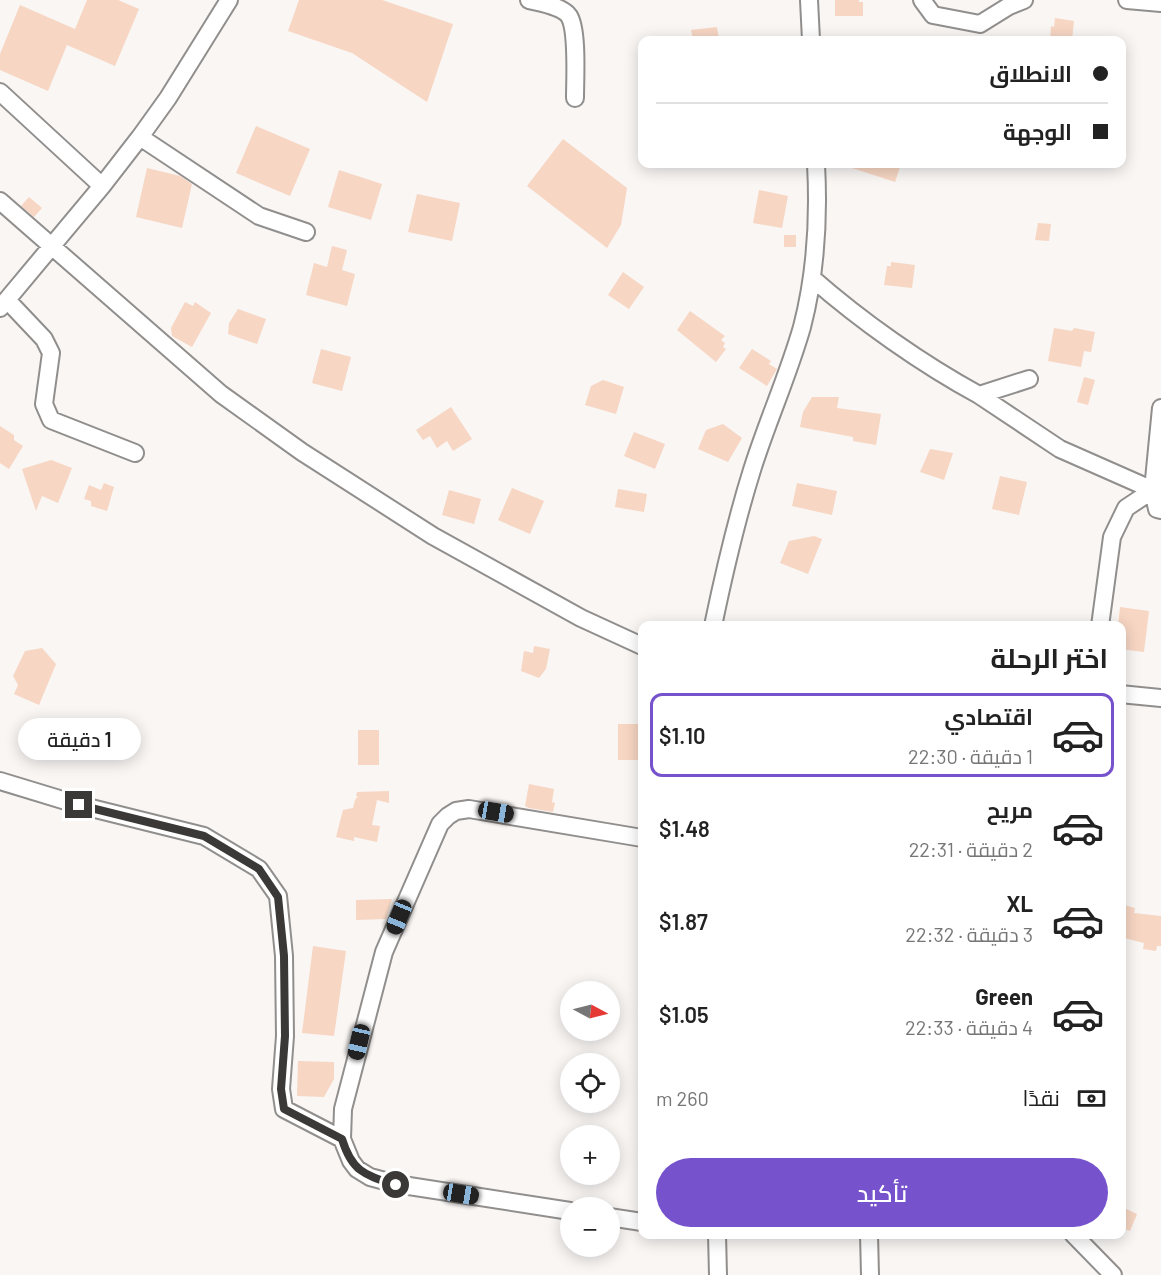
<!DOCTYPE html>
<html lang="ar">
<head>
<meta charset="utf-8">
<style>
	:root { --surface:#fff; --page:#f6f6f6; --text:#222; --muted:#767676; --line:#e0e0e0; --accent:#7653cc }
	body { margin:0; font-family:Barlow,Cairo,sans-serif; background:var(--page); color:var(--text); direction:rtl; height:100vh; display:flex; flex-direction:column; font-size:22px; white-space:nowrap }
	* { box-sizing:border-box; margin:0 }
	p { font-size:20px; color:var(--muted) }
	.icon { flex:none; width:33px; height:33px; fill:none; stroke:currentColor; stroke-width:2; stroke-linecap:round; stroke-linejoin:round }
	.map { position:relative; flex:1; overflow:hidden; direction:ltr }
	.side { position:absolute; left:638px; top:621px; width:488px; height:618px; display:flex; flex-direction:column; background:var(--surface); border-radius:12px; box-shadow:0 3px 15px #0003; direction:rtl }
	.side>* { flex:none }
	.hud { position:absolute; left:638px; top:36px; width:488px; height:132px; border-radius:12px; box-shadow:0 3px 15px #0003; direction:rtl; display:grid; align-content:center; height:132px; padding:0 18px; background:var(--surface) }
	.needle { width:39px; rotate:97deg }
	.controls { position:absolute; left:560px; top:981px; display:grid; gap:12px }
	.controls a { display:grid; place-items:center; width:60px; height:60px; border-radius:50%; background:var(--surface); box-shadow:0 3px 15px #0003; font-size:30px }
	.end { position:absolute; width:27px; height:27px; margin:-14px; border:8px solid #3a3938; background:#fff; box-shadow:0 0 0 3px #fff }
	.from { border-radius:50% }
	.bubble { position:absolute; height:42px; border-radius:21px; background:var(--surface); box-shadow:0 3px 15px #0003; font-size:20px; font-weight:600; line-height:42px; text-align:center; direction:rtl }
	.car { position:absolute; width:18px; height:36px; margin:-18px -9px; border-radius:8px; box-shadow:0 0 4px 2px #0007; background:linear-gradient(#222 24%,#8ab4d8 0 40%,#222 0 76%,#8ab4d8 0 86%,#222 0) }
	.hud b { display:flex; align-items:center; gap:21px; height:57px; font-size:22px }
	.hud b+b { border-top:2px solid var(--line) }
	.hud i { width:15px; height:15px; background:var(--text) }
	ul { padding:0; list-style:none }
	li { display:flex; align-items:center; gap:18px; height:84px; margin:0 12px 9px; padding:0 6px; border:3px solid transparent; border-radius:12px }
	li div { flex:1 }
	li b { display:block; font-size:22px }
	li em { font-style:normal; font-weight:600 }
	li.current { border-color:var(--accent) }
	li>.icon { width:54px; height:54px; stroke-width:1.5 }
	h2 { padding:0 18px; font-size:27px; line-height:72px }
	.pay { display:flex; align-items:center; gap:15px; height:66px; padding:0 18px; font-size:22px }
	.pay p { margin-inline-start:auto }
	.action { display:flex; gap:12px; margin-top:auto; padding:12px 18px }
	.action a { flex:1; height:69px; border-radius:36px; background:var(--accent); color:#fff; font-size:24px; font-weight:600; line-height:69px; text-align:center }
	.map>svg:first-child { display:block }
	.building { fill:#f7d6c3 }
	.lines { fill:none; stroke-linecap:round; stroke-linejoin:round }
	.minor-casing { stroke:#918f8d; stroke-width:20 }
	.minor { stroke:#fff; stroke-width:16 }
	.route { stroke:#3a3938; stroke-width:8 }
</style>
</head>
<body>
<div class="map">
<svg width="1161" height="1275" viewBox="0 0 1161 1275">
	<rect width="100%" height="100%" fill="#f9f6f4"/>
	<path class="building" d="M 87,0 L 118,0 L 139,9 L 115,66 L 67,45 L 48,91 L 0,70 L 0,54 L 20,5 L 75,29 Z
		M 299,0 L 382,0 L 453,24 L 427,102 L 352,53 L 288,31 Z
		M 835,0 L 859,0 L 859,2 L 863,2 L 863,16 L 835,16 Z
		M 1055,18 L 1074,21 L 1072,40 L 1050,40 L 1051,26 L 1054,27 Z
		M 717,27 L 719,40 L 693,40 L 691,30 Z
		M 256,126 L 310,149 L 290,196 L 236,173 Z
		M 563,139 L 627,188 L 621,225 L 607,248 L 527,186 Z
		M 847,164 L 901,164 L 895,182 L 846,166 Z
		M 147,168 L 180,176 L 192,184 L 182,228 L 136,217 Z
		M 339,170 L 382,184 L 371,220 L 328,207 Z
		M 759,190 L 788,196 L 782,228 L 753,223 Z
		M 417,194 L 460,203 L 452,241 L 408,232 Z
		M 29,197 L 42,208 L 34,217 L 21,206 Z
		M 1038,223 L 1051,224 L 1049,241 L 1035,240 Z
		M 784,235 L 796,235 L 796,247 L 784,247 Z
		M 332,246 L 347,250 L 342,270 L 355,274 L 347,306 L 306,295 L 314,263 L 327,267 Z
		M 891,262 L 915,265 L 912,288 L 884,285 L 887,266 L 891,266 Z
		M 623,272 L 644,287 L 629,309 L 608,295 Z
		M 185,302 L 193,306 L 195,302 L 211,313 L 192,347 L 172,336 L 171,328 Z
		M 238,309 L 266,319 L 257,344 L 228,334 L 229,323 Z
		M 690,311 L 725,336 L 721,340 L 725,343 L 723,347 L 726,349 L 716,362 L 677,330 Z
		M 1054,328 L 1072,331 L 1074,328 L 1095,332 L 1091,352 L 1084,351 L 1081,367 L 1048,361 Z
		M 321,349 L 351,357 L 342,391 L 312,383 Z
		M 752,349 L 771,361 L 769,364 L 777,369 L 767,386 L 739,368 Z
		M 1084,377 L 1095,380 L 1088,405 L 1077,402 Z
		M 603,380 L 624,387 L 616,414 L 585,405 L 591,386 Z
		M 812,397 L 839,397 L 837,408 L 881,414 L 876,445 L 853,441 L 853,437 L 800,427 L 803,412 Z
		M 451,407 L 472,439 L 453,451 L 447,441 L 437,448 L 430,436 L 423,440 L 416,430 Z
		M 723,424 L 742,438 L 728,462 L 698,449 L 706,430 Z
		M 0,426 L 14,435 L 14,440 L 23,446 L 9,469 L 0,463 Z
		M 634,432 L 665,444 L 655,469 L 624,456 Z
		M 930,449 L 953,453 L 944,480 L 920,472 Z
		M 51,460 L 72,468 L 58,503 L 42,496 L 36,511 L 22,469 Z
		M 1000,476 L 1027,482 L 1019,515 L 992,509 Z
		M 104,483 L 114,487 L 107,511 L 91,506 L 91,501 L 84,499 L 89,485 L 101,490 Z
		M 797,483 L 837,491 L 832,515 L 792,506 Z
		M 512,488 L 544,501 L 530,534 L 498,520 Z
		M 618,489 L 647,494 L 644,512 L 615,507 Z
		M 449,490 L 481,499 L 474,524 L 442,515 Z
		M 814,536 L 822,539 L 808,574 L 780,563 L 789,541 Z
		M 1120,607 L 1149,611 L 1144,652 L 1120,649 L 1120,626 L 1118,626 Z
		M 534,646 L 550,649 L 546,669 L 539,678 L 521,671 L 524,651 L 533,653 Z
		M 42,648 L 56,664 L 39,705 L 14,694 L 18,685 L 13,676 L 25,651 Z
		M 618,724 L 642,724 L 642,760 L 618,760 Z
		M 358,730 L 379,730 L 379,765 L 358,765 Z
		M 529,784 L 554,789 L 552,802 L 555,803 L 553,812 L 529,808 L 525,806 Z
		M 389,791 L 389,803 L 377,800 L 372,825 L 380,826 L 377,842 L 354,837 L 354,841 L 336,837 L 343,810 L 353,808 L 355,800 L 358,796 L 356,796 L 357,792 Z
		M 392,899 L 386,919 L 356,920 L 356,900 Z
		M 1120,904 L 1135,908 L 1134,913 L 1161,916 L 1161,946 L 1157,946 L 1156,951 L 1143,949 L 1144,943 L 1120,937 Z
		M 313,946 L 346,951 L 334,1036 L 302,1033 Z
		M 298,1061 L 334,1062 L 334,1079 L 324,1097 L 297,1096 Z
		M 1120,1206 L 1137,1214 L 1130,1231 L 1120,1227 Z"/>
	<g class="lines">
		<defs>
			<path id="minor" d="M 529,0 C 540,3 562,6 569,16 C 578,30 575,80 575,98
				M 809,0 L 811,40
				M 922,0 L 933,15 L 980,24 L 1009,6 L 1024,0
				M 1127,0 L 1161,3
				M 0,92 L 102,186
				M 140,137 L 259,216 L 306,232
				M 0,201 L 221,394 L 302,452 L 433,536 L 581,618 L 642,646
				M 812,278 C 861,321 922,364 979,395 L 1029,379
				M 8,301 L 44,339 L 51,353 L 44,404 L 51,420 L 135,453
				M 0,308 L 102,186 L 140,137 L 168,98 L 229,0
				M 979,395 L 1060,449 L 1153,490 L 1161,481
				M 1161,408 L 1153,490 L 1157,509 L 1161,510
				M 713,626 C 724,573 736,521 752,470 C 767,422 788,376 802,327 C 816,273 819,219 816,164
				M 1100,626 L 1112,537 L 1126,508 L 1153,490
				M 1120,694 L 1161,698
				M 0,781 L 79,805 L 204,836 L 259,869 L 278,896 L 284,956 L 285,1036 L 281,1089 L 284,1109 L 342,1139
				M 570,1211 L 396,1184 L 370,1177 L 357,1169 L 351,1161 L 342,1139 L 343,1109 L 384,952 L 440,824 L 448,816 L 456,811 L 469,809 L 642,838
				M 609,1217 L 642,1222
				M 717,1234 L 718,1275
				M 869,1234 L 870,1275
				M 1073,1234 L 1113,1275"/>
		</defs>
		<use href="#minor" class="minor-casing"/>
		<use href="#minor" class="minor"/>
	</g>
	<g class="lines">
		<path class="route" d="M 79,805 L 204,836 L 259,869 L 278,897 L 284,956 L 285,1036 L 281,1089 L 284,1109 L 342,1139 C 352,1172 365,1175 396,1185"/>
	</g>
</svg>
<div class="controls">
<a><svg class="needle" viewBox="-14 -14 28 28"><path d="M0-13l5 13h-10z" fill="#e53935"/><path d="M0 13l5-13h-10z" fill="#767676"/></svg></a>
<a><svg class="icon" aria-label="locate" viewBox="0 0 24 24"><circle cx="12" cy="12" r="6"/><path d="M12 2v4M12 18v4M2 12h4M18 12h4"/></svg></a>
<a>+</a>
<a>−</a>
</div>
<i class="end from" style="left:396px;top:1185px"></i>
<i class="end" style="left:79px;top:805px"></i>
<div class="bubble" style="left:18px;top:718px;width:123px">1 دقيقة</div>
<i class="car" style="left:496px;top:812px;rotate:100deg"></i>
<i class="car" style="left:399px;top:917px;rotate:202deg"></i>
<i class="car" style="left:359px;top:1042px;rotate:193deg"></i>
<i class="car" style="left:461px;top:1194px;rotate:99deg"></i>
<div class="hud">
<b><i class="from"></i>الانطلاق</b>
<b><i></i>الوجهة</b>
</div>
<section class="side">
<h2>اختر الرحلة</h2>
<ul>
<li class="current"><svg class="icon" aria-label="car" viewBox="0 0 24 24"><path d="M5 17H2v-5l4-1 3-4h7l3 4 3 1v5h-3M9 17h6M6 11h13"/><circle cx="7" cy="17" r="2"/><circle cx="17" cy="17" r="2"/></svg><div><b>اقتصادي</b><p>1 دقيقة · 22:30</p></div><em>$1.10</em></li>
<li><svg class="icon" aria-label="car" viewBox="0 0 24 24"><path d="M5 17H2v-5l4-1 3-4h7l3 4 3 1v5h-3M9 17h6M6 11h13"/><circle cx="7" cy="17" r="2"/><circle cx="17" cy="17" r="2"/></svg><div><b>مريح</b><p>2 دقيقة · 22:31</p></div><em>$1.48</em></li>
<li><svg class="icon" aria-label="car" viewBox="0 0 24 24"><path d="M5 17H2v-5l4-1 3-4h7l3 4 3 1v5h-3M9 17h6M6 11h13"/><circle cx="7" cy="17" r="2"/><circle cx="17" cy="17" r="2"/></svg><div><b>XL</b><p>3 دقيقة · 22:32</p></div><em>$1.87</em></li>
<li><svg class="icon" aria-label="car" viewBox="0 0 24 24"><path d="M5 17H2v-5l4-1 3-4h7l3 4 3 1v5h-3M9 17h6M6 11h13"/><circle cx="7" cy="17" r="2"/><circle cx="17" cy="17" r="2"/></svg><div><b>Green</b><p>4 دقيقة · 22:33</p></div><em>$1.05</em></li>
</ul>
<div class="pay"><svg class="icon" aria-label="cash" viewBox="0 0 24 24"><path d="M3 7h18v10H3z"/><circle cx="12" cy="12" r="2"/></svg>نقدًا<p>260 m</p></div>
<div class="action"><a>تأكيد</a></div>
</section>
</div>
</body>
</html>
